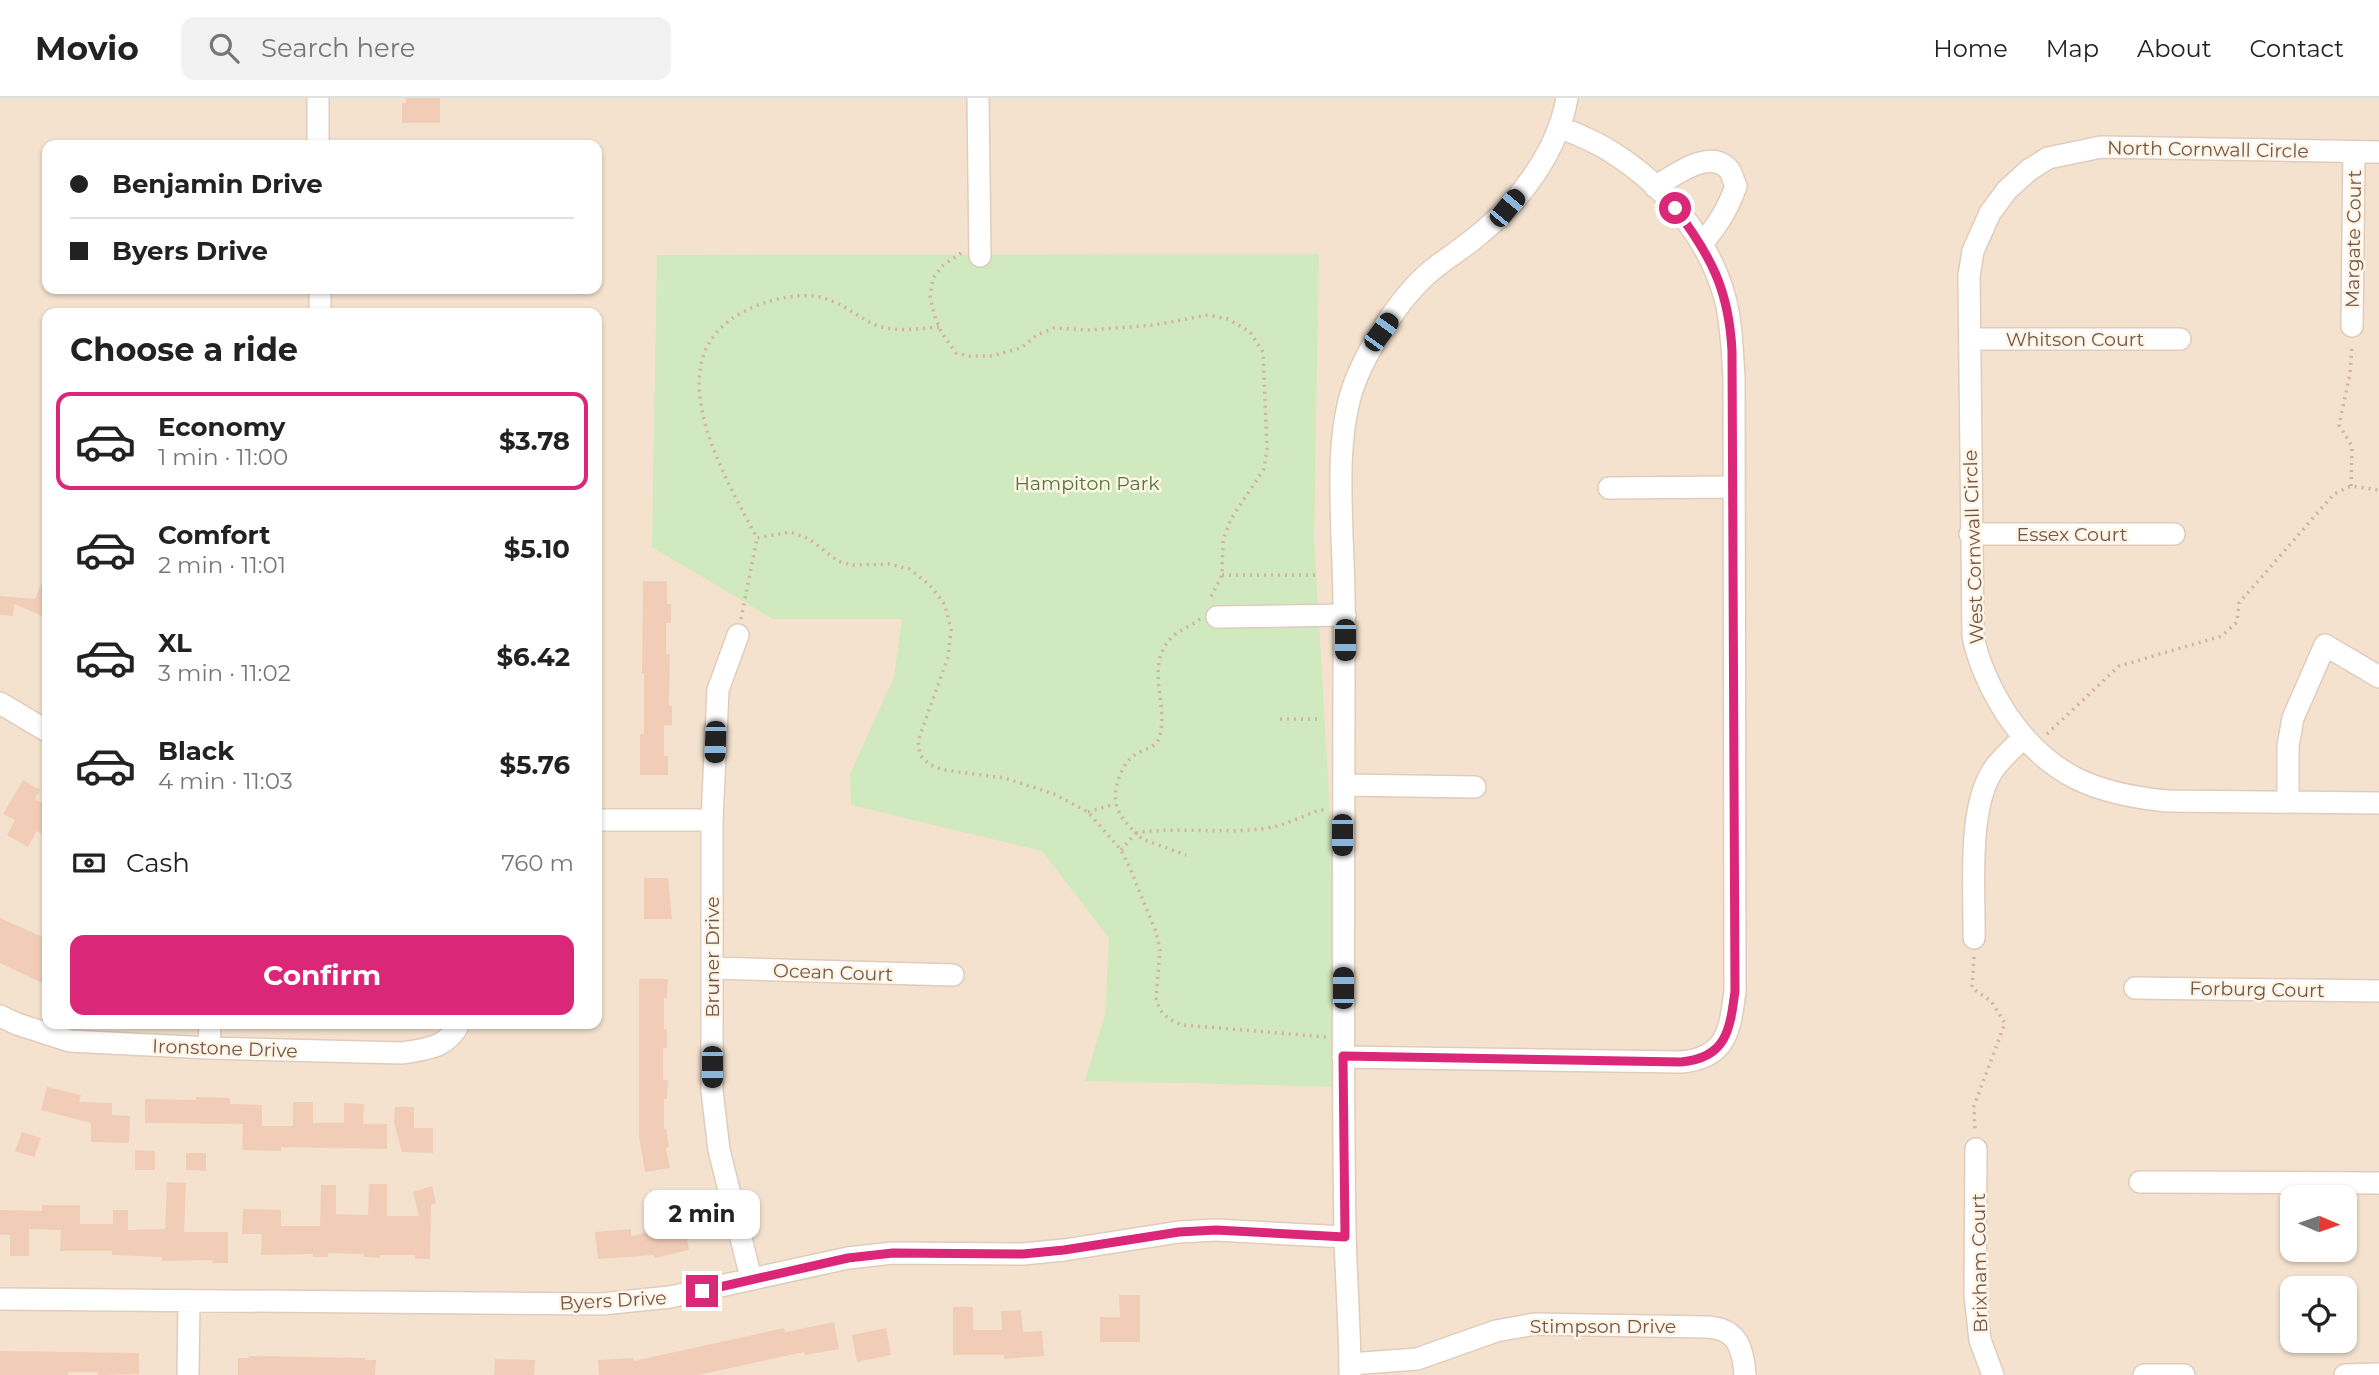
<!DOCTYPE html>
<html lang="en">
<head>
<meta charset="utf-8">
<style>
	:root { --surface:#fff; --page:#f2f2f2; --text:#222; --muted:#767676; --line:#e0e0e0; --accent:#db2777 }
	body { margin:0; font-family:Montserrat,sans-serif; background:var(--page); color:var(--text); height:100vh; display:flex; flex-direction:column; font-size:26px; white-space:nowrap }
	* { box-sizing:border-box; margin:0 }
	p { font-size:23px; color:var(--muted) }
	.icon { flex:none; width:38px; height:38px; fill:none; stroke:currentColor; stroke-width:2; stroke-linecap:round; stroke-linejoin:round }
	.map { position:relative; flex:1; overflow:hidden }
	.drawer { position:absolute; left:42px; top:210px; width:560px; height:721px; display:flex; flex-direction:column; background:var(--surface); border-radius:14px; box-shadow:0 2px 5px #0004 }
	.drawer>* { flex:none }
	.hud { position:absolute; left:42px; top:42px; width:560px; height:154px; border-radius:14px; box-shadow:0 2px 5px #0004; display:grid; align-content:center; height:154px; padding:0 28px; background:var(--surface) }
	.needle { width:46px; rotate:92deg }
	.fabs { position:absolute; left:2280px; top:1087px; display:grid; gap:14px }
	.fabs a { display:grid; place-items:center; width:77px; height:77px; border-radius:14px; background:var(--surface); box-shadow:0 2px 5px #0004; font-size:35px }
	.end { position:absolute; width:32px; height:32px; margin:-16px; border:9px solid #db2777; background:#fff; box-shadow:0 0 0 4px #fff }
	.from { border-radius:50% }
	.bubble { position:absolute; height:49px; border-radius:14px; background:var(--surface); box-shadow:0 2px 5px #0004; font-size:23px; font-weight:700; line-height:49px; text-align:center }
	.car { position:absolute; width:21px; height:42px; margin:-21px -10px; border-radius:9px; box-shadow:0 0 5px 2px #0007; background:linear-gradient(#222 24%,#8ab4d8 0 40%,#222 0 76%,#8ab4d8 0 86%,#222 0) }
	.hud b { display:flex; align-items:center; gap:24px; height:66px; font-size:26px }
	.hud b+b { border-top:2px solid var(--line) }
	.hud i { width:18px; height:18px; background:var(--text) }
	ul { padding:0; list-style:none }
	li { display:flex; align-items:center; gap:21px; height:98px; margin:0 14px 10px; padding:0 14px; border:4px solid transparent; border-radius:14px }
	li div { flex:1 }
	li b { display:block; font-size:26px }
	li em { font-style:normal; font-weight:700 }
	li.active { border-color:var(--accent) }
	li>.icon { width:63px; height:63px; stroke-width:1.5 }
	h2 { padding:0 28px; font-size:32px; line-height:84px }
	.pay { display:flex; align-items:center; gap:18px; height:77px; padding:0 28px; font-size:26px }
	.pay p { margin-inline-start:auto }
	.button { display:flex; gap:14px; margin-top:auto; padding:14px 28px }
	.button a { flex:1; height:80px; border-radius:14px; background:var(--accent); color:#fff; font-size:28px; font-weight:700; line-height:80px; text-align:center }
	header { display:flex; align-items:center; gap:42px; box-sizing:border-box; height:98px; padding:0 35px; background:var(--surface); border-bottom:2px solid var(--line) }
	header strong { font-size:33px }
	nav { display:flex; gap:38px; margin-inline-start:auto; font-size:24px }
	.search { width:490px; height:63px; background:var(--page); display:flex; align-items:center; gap:18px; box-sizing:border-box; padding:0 24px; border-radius:14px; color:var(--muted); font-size:26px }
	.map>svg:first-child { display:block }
	.residential { fill:#f4e2cf; fill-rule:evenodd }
	.green { fill:#d1e9bf }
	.building { fill:#f1cdb8 }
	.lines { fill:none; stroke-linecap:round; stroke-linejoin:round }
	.minor-casing { stroke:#e0ccbc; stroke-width:24 }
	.path { stroke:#d6b19b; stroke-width:3.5; stroke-dasharray:2 5; stroke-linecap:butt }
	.minor { stroke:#fff; stroke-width:21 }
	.route { stroke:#db2777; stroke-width:9 }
	.labels { text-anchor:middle; stroke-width:5; stroke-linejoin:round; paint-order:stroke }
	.street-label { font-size:19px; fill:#735648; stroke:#fff5e6 }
	.park-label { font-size:19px; fill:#527840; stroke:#fff5e6 }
</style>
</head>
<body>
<header>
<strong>Movio</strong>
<div class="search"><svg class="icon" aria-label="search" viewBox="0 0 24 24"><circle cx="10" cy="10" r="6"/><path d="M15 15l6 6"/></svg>Search here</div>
<nav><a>Home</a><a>Map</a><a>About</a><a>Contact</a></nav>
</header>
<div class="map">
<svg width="2379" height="1277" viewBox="0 0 2379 1277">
	<rect width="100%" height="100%" fill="#fcf1e0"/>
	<path class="residential" d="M 0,0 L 2379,0 L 2379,1277 L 0,1277 ZM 47,47 L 597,47 L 597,191 L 47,191 ZM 47,215 L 597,215 L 597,926 L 47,926 ZM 2292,1099 L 2345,1099 L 2345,1152 L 2292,1152 ZM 2292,1190 L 2345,1190 L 2345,1242 L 2292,1242 Z"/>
	<path class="green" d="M 1319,156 L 1314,440 L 1343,940 L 1344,989 L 1085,983 L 1105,916 L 1109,840 L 1042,753 L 851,707 L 850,676 L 894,579 L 902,521 L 773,521 L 652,449 L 657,157 Z"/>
	<path class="building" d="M 406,0 L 440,0 L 440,25 L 402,25 L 402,5 L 406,5 Z
		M 47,472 L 47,520 L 14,506 L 13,518 L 0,517 L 0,498 L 35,501 Z
		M 643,483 L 667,483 L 667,506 L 671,506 L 671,525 L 666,525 L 666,556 L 670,556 L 669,608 L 672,608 L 672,627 L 664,627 L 664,658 L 668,658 L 668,677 L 640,677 L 640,636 L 644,636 L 644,575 L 642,575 Z
		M 23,682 L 40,692 L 35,701 L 47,708 L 47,739 L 37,733 L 28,749 L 7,737 L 15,722 L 3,716 Z
		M 644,780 L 668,780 L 672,821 L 644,821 Z
		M 0,820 L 47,841 L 47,873 L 42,885 L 0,865 Z
		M 639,881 L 668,881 L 667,900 L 664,900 L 664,931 L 667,931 L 667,950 L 663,950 L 663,982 L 668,982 L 667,1001 L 664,1001 L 664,1031 L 666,1030 L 669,1049 L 666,1050 L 670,1070 L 645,1074 L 639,1038 Z
		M 47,989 L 81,997 L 79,1004 L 112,1005 L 112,1017 L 130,1018 L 129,1045 L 91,1044 L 91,1025 L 41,1012 Z
		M 196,999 L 230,1000 L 230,1006 L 262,1007 L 262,1028 L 293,1028 L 293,1004 L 313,1004 L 313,1025 L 344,1025 L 344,1005 L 364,1006 L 363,1026 L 387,1026 L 387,1051 L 281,1049 L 281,1053 L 242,1052 L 243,1026 L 145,1025 L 145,1001 L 196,1002 Z
		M 395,1009 L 414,1009 L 414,1030 L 433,1030 L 433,1055 L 402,1054 L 394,1025 Z
		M 22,1034 L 41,1040 L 34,1059 L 15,1053 Z
		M 135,1052 L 155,1053 L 155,1072 L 135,1072 Z
		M 186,1055 L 206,1055 L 206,1073 L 186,1072 Z
		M 167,1084 L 186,1085 L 184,1134 L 228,1134 L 228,1165 L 212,1165 L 213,1162 L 162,1163 L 162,1159 L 112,1157 L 112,1153 L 60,1153 L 61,1132 L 29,1131 L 29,1158 L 10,1158 L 10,1137 L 0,1137 L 0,1112 L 42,1113 L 42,1107 L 80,1107 L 80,1126 L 113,1126 L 113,1112 L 128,1112 L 128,1132 L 165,1131 Z
		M 369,1086 L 387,1086 L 387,1118 L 419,1118 L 413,1094 L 432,1088 L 436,1105 L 431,1107 L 430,1161 L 415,1161 L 415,1157 L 380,1157 L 380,1160 L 364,1159 L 364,1156 L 328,1155 L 328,1159 L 313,1159 L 313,1156 L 261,1157 L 262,1136 L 242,1136 L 243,1111 L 281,1112 L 281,1128 L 320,1128 L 321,1087 L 336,1087 L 336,1116 L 368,1117 Z
		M 684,1126 L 689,1152 L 655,1160 L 654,1157 L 598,1161 L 595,1134 L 631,1131 L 631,1138 Z
		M 1119,1197 L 1140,1197 L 1140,1244 L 1100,1244 L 1100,1219 L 1120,1219 Z
		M 953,1209 L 973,1209 L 973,1232 L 1002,1232 L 1001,1213 L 1021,1212 L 1023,1234 L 1042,1233 L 1044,1258 L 1004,1261 L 1004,1257 L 953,1257 Z
		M 834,1224 L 839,1251 L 805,1257 L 804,1254 L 698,1277 L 599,1277 L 598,1262 L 633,1260 L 634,1263 L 784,1230 L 785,1234 Z
		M 886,1230 L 891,1257 L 857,1264 L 852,1237 Z
		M 0,1253 L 139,1255 L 139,1276 L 98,1277 L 98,1274 L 68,1274 L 68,1277 L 0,1277 Z
		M 249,1258 L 365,1260 L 365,1262 L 376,1262 L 375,1277 L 238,1277 L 238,1260 L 249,1260 Z
		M 495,1261 L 535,1262 L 534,1277 L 494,1277 Z"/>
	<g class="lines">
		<defs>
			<path id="minor" d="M 318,0 L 318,47
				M 978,0 L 980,158
				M 2379,54 L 2101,49 L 2048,60 L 2029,72 L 2007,92 L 1990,115 L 1973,153 L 1969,178 L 1973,538 C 1979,568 1991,592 2007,617 C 2049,678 2095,696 2167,703 L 2379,705
				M 1655,89 C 1674,78 1711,48 1730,73 C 1732,77 1734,84 1736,88 C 1727,113 1718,126 1702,146
				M 320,191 L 320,215
				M 2352,228 L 2354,54
				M 1970,241 L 2180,241
				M 1609,390 L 1734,389
				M 1970,436 L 2174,436
				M 1217,519 L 1345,517
				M 738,537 L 718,592 L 712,722 L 712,993 L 719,1052 L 751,1180
				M 0,605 L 47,633
				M 1344,687 L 1475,689
				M 2288,703 L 2288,648 L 2293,620 L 2325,547 L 2379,579
				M 597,722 L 712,722
				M 1974,840 C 1975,792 1966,706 1996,668 C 2004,658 2014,649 2023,640
				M 712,870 L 953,877
				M 2135,890 L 2379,893
				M 0,918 L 17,926 L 70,943 L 209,950 L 402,955 C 427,951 447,950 459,926
				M 209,950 L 210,926
				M 1343,959 L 1681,964 C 1727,960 1730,932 1735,893 L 1734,279 C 1732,253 1732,226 1725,200 C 1709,141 1664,87 1613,55 C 1597,44 1578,37 1560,29
				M 1976,1051 L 1975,1197 L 1980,1242 L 1993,1277
				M 2140,1084 L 2379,1085
				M 0,1201 L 602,1206 L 670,1199 L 848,1160 L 893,1155 L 1023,1156 L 1064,1152 L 1179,1134 L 1216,1132 L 1345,1139
				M 1350,1266 L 1417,1261 L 1496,1233 L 1535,1226 L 1706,1229 C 1737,1230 1743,1249 1745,1277
				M 188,1277 L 189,1204
				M 1350,1277 C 1350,1229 1346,1182 1345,1134 C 1342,945 1344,757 1344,568 C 1345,525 1344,482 1342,439 C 1341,393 1338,348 1349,303 C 1359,262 1399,199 1432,172 C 1448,159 1465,149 1481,135 C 1521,102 1558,52 1567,0
				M 2144,1277 L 2184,1277
				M 2345,1277 L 2379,1276"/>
		</defs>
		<use href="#minor" class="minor-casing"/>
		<path class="path" d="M 961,155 L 942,168 L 933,180 L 930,198 L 934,216 L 941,234 L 956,255 L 969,258 L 991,258 L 1021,250 L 1037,237 L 1054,230 L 1089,232 L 1154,227 L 1208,217 L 1228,221 L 1250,234 L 1263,254 L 1267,351 L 1264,371 L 1231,421 L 1223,442 L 1222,477 L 1210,501
			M 939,229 C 917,231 892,235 871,225 C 852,215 837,201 814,198 C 790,196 764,203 743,214 C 653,261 724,377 757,440 L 790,434 L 809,441 L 838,463 L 851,467 L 889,466 L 909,471 L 929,486 L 945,507 L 951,532 L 948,559 L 918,643 L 920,657 L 930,667 L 944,672 L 1005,680 L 1054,696 L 1088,714 L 1121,752 L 1130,770 L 1156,834 L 1160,852 L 1156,900 L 1160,912 L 1169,921 L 1182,927 L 1327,939
			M 2351,388 L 2352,348 L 2339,327 L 2350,276 L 2352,248
			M 1222,477 L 1318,477
			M 741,521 L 757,440
			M 1200,521 C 1191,528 1177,533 1169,542 C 1146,570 1168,607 1160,637 C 1157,650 1145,650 1136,656 C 1122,664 1111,693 1117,709 C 1120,719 1128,727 1136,735 C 1179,728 1224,737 1268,730 C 1285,727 1303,718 1320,712 L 1326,712
			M 1280,621 L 1320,621
			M 2047,636 L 2119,568 L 2222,538 L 2237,524 L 2239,505 L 2334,396 L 2351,388 L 2379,392
			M 1088,714 L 1115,706
			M 1121,752 L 1136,735 L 1142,741 L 1186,757
			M 1974,859 L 1972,890 L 1991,903 L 2005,925 L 1974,1008 L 1975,1032"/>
		<use href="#minor" class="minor"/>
	</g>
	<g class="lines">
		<path class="route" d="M 702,1193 L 848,1160 L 893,1155 L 1023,1156 L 1064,1152 L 1179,1134 L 1216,1132 L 1345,1139 L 1343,958 L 1681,964 C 1727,960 1730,931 1735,893 L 1732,253 C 1729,192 1711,158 1675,110"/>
	</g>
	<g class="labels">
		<g class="street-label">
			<text transform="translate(2208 51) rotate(1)" y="7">North Cornwall Circle</text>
			<text transform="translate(2353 141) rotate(-89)" y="7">Margate Court</text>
			<text x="2075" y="248">Whitson Court</text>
			<text x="2072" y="443">Essex Court</text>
			<text transform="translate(1973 449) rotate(-92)" y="7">West Cornwall Circle</text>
			<text transform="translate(712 859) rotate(-90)" y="7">Bruner Drive</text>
			<text transform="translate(833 874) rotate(2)" y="7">Ocean Court</text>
			<text transform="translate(2257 891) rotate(1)" y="7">Forburg Court</text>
			<text transform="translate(225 950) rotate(2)" y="7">Ironstone Drive</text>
			<text transform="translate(1979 1165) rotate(-91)" y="7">Brixham Court</text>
			<text transform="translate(613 1202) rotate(-3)" y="7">Byers Drive</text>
			<text x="1603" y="1235">Stimpson Drive</text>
		</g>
		<g class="park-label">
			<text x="1087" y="392">Hampiton Park</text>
		</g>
	</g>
</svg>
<div class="fabs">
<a><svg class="needle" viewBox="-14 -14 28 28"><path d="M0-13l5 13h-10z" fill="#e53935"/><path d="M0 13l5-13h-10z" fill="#767676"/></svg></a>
<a><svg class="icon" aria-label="locate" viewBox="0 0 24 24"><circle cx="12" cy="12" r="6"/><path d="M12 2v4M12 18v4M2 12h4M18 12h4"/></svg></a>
</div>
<i class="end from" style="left:1675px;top:110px"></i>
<i class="end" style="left:702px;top:1193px"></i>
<div class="bubble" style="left:644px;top:1092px;width:116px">2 min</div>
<i class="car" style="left:1507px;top:110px;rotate:40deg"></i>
<i class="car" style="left:1381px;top:234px;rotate:36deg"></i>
<i class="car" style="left:1345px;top:542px;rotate:180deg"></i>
<i class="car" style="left:715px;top:644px;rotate:182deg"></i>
<i class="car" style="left:1342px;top:737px;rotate:180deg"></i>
<i class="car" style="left:1343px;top:890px;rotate:0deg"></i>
<i class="car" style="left:712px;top:969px;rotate:180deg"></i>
<div class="hud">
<b><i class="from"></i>Benjamin Drive</b>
<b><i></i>Byers Drive</b>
</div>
<section class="drawer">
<h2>Choose a ride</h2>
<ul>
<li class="active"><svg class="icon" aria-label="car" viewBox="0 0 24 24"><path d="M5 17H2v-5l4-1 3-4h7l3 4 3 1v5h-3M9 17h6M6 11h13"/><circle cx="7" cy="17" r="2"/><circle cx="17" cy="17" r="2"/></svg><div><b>Economy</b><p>1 min · 11:00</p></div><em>$3.78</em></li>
<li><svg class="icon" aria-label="car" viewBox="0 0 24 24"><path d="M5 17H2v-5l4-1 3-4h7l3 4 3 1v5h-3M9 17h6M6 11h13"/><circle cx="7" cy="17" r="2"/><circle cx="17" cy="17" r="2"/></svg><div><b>Comfort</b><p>2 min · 11:01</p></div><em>$5.10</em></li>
<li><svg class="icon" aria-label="car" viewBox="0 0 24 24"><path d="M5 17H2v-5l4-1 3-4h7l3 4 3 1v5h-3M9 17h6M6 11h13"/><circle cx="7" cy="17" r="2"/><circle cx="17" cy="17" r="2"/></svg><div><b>XL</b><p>3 min · 11:02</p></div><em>$6.42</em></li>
<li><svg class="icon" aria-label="car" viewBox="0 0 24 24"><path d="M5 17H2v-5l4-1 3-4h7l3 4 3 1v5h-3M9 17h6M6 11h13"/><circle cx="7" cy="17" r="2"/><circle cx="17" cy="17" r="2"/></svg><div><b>Black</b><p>4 min · 11:03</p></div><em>$5.76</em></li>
</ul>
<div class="pay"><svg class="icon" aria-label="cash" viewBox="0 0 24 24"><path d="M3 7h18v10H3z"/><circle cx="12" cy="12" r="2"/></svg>Cash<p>760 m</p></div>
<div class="button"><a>Confirm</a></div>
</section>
</div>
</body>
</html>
